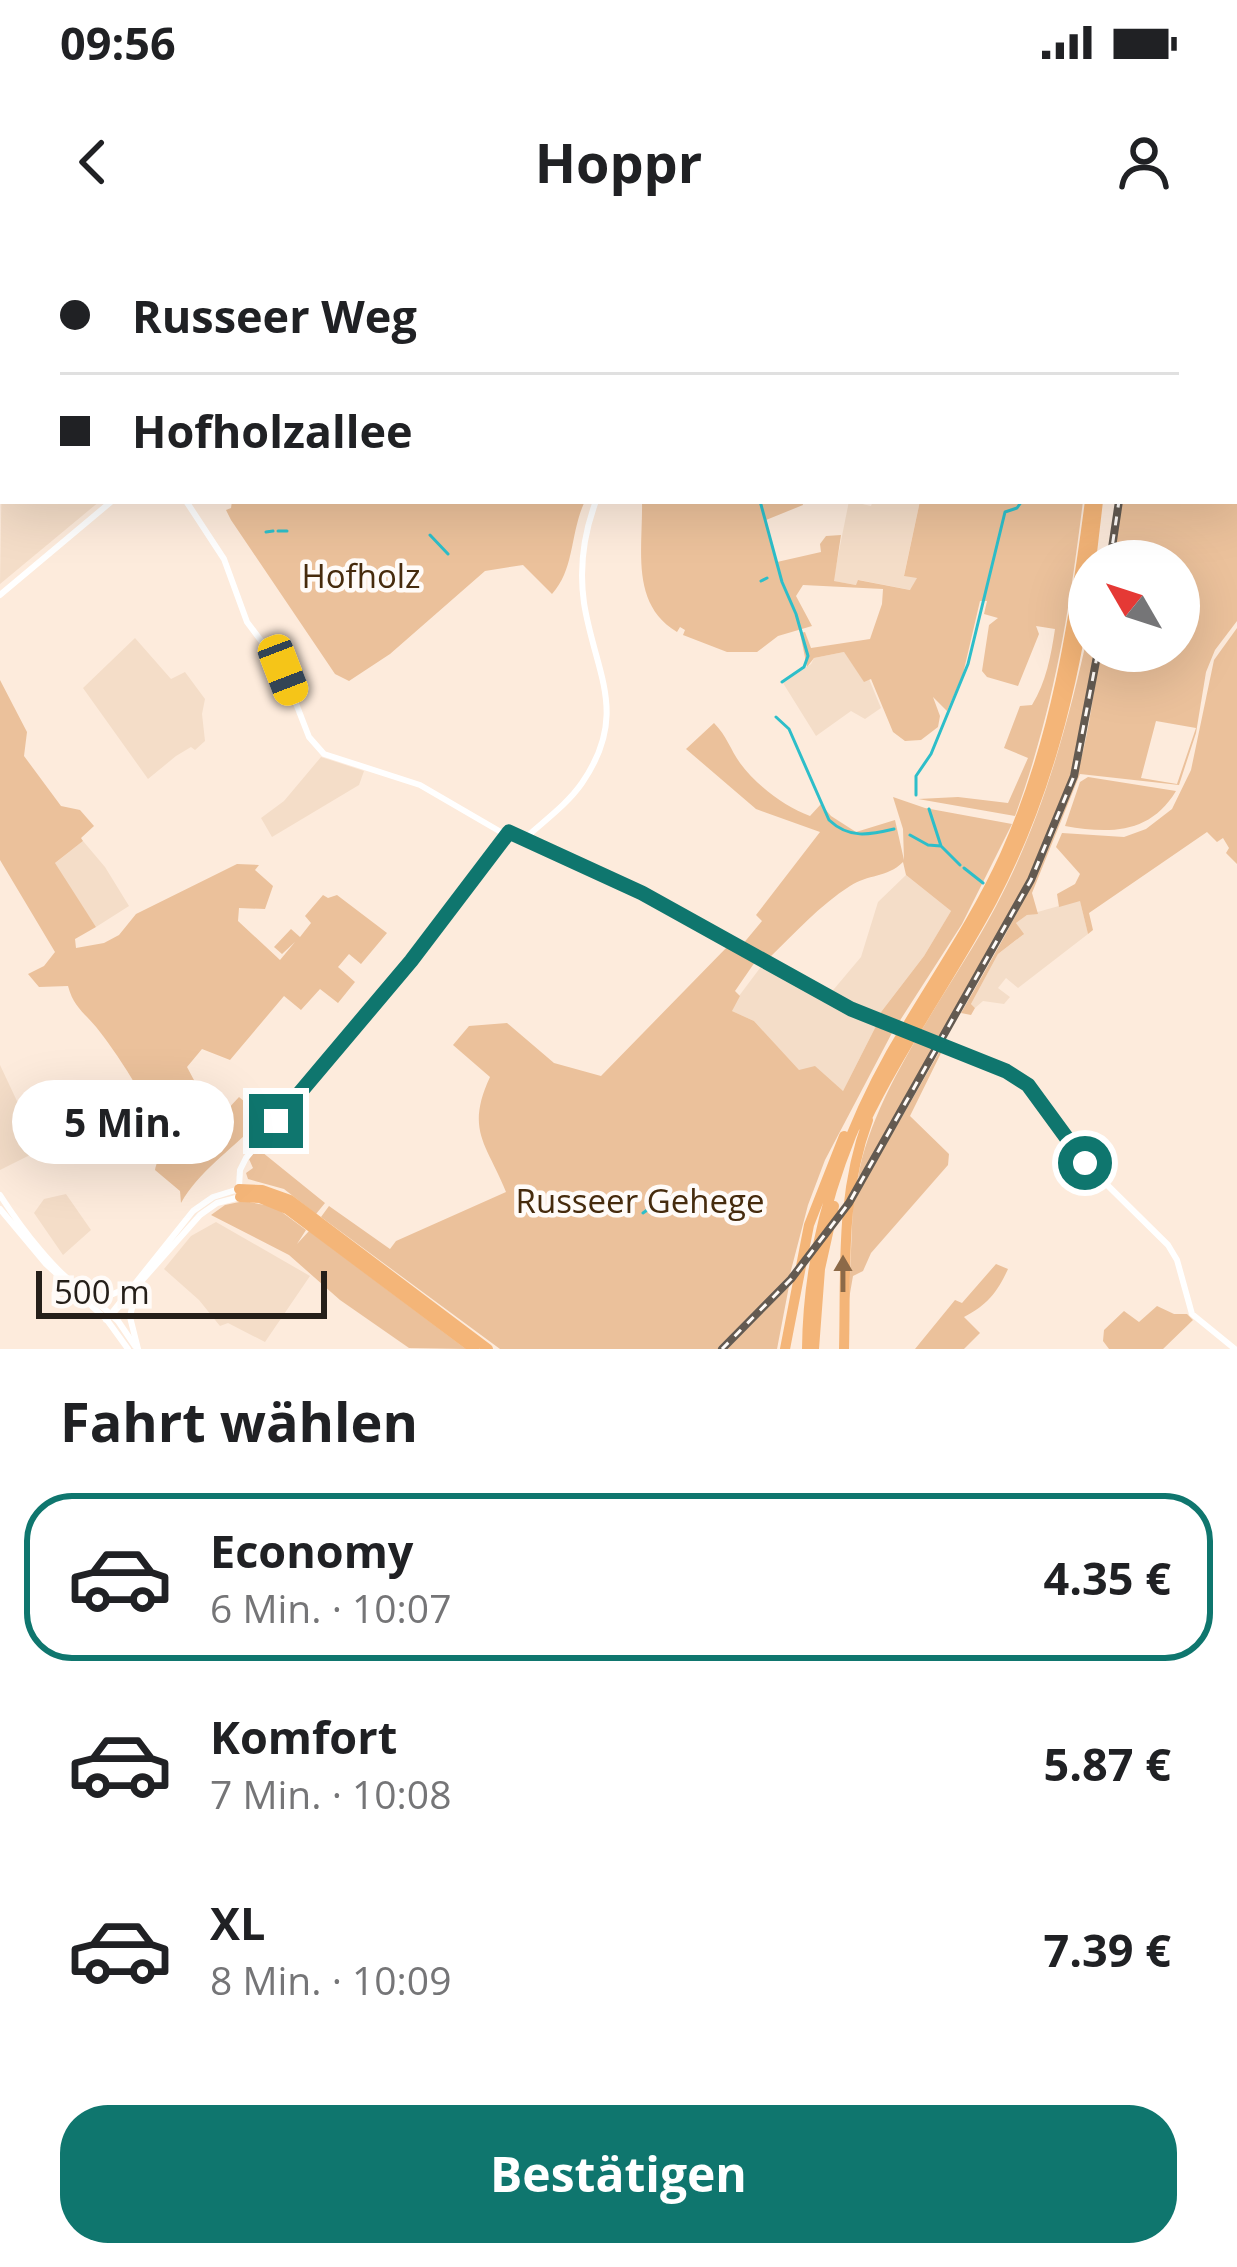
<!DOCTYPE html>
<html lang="de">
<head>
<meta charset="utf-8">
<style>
	:root { --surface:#fff; --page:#f6f6f6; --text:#202124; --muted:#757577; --line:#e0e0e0; --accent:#0f766e }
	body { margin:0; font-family:"Open Sans",sans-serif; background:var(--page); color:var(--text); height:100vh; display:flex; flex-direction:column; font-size:45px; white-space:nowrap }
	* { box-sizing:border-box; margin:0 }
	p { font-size:39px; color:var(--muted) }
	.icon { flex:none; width:66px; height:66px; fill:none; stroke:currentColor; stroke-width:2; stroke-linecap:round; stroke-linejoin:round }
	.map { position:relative; height:1109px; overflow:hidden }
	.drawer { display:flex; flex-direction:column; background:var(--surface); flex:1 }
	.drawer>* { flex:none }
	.guide { position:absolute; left:0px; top:0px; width:1239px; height:264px; box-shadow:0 12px 48px #0002; display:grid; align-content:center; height:264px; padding:0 60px; background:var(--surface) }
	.needle { width:78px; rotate:309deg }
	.buttons { position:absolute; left:1068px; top:300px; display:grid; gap:24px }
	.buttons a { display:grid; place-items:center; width:132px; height:132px; border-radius:50%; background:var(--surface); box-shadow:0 12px 48px #0002; font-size:60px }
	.scale { position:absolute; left:36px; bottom:30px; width:291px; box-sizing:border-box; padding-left:12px; border:6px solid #251f19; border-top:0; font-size:33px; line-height:42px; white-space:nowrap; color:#251f19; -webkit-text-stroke:9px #fffbf8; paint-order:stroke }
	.end { position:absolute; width:54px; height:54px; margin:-27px; border:15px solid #0f766e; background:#fff; box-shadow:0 0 0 6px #fff }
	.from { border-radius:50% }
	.bubble { position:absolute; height:84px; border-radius:42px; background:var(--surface); box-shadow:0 12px 48px #0002; font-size:39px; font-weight:700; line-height:84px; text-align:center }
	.car { position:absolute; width:36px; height:72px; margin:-36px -18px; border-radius:15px; box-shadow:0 0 9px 3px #0007; background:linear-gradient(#f5c518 24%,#345 0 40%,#f5c518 0 76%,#345 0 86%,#f5c518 0) }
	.guide b { display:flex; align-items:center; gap:42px; height:114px; font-size:45px }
	.guide b+b { border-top:3px solid var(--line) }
	.guide i { width:30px; height:30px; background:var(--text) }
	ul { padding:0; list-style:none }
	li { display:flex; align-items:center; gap:36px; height:168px; margin:0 24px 18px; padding:0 36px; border:6px solid transparent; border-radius:48px }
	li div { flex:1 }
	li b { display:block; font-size:45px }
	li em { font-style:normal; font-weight:700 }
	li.current { border-color:var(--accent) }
	li>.icon { width:108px; height:108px; stroke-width:1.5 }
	h2 { padding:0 60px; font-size:54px; line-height:144px }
	.action { display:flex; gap:24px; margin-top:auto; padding:24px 60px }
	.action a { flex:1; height:138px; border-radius:48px; background:var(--accent); color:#fff; font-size:48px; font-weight:700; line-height:138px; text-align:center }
	.status { display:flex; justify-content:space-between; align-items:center; height:84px; padding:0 60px; background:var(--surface); direction:ltr }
	.status svg { height:33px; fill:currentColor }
	header { display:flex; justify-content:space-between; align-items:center; height:156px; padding:0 60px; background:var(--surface); font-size:54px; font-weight:700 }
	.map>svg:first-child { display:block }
	.built { fill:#f4ddc8 }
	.green { fill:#ebc19b; fill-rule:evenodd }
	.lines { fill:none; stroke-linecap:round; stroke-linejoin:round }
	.stream { stroke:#2dbec9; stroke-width:3 }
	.tertiary { stroke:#fff; stroke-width:6 }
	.secondary { stroke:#fff; stroke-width:6 }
	.motorway { stroke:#f4b578; stroke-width:10 }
	.rail-casing { stroke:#635a51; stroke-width:8 }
	.rail { stroke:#fffbf8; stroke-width:3; stroke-dasharray:9; stroke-linecap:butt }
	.oneway { fill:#8c6a48 }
	.route { stroke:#0f766e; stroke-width:15 }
	.labels { text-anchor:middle; stroke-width:9; stroke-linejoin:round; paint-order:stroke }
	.park-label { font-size:33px; fill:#462b0d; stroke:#fffbf8 }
</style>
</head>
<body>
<div class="status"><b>09:56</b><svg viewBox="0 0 49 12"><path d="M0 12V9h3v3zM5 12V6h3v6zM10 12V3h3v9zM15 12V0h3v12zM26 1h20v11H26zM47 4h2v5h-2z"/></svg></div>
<header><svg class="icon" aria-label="back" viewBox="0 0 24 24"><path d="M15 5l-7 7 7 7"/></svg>Hoppr<svg class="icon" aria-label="person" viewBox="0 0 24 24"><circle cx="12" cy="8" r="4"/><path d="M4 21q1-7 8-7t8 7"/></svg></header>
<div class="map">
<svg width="1237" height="1109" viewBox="0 0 1237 1109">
	<rect width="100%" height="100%" fill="#fdebdc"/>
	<path class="built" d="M 3,159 L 3,261 L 100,261 L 0,344 Z
		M 849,261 L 871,266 L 873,261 L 920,261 L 904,335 L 918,337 L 911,350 L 859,340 L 857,345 L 833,341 Z
		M 135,398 L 171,439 L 185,432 L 205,459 L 202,474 L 205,501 L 195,510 L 191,507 L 176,516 L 148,539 L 83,448 Z
		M 1095,411 L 1100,411 L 1077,535 L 1049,608 L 982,735 L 978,733 L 1031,635 L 1060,571 L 1077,516 Z
		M 844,412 L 864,441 L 869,439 L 881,468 L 865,479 L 851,471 L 816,496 L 783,443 L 811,424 L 814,418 Z
		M 321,517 L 364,531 L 359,545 L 272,597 L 261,578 L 284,561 Z
		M 83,601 L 105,627 L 129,666 L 96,687 L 54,624 Z
		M 906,635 L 951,671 L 924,716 L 878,776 L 829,755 L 861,717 L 878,662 Z
		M 1080,660 L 1088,694 L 1018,748 L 1006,738 L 998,748 L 1010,757 L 1004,764 L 983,761 L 975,768 L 971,764 L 998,714 L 1023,695 L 1016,683 L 1027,675 Z
		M 763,724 L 877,784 L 843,851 L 799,831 L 754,781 L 732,771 L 733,764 Z
		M 0,825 L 40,910 L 0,930 Z
		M 66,954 L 91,990 L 63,1015 L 34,973 L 44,959 Z
		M 216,982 L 310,1036 L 265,1102 L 228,1083 L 220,1086 L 199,1060 L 164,1029 L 191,996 Z"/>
	<path class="green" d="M 1237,165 L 1237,381 L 1215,410 L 1206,432 L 1196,493 L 1179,545 L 1080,534 L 1032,653 L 1038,674 L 1027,675 L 1016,683 L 1024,694 L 998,714 L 971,764 L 975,768 L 971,775 L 961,773 C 1004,698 1048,622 1075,539 C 1089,498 1093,454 1100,411 L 1179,411 L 1179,321 L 1113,321 L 1122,261 L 1236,261 ZM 1156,481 L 1196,488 L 1177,544 L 1141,538 Z
		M 232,261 L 585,261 C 570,292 575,329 552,354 L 523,325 L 485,331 L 390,414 L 349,441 L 335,434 L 231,280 L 226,270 L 231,268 Z
		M 642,261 L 802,261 L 803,265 L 766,280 L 777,322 L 821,312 L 820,304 L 826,296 L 841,295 L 834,341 L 856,345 L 858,340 L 910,350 L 917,338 L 904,336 L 920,261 L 1083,261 C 1069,374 1054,468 1015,576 L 918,559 L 958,557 L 1008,563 L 1028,518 L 1004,508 L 1020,466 L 1032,465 C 1046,442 1051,416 1055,389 L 1036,386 L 1039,394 L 1018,446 L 987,437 L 982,431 L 989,385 L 998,378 L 984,374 L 987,361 L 980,361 L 963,434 L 947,471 L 933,457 L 940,476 L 938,487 L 921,500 L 905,501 L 893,492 L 871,439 L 864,442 L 844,412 L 814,418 L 807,427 L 800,393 L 805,392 L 811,408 L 870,399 L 882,364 L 883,349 L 803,345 L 796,356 L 812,386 L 778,396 L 757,412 L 727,412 L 683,395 L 685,390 L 680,387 L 677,392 C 630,364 643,309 642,261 Z
		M 1237,388 L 1237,624 L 1226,613 L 1229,608 L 1223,598 L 1217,602 L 1207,592 L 1089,673 L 1093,690 L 1088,694 L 1080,661 L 1059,667 L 1057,654 L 1075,644 L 1080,634 L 1056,607 L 1062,593 L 1124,597 L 1146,589 L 1172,569 L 1191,530 L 1214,420 Z
		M 1089,389 L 1089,411 L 1095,411 L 1077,516 L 1052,590 L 1031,635 L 867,928 L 858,938 C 873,848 952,749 995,668 C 1042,580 1068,485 1089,389 Z
		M 0,440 L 27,492 L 24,516 L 61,566 L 80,570 L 94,586 L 81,598 L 83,601 L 55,623 L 96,687 L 75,699 L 76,708 L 104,703 L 119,695 L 136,674 L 237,624 L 259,625 L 255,630 L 273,646 L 265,669 L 239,668 L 238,681 L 280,720 L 295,702 L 282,714 L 274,707 L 291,689 L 300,697 L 311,683 L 305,676 L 323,655 L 328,658 L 337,655 L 387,693 L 361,724 L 349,714 L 338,727 L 355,742 L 338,763 L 320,749 L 301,770 L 284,756 L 230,820 L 202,809 L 187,827 L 195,842 L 226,871 L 239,857 L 263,877 C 237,906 200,929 181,963 L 180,951 L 155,930 C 156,924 159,919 159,913 C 162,879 120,818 100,792 C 86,773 74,769 68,746 L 39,747 L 28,734 L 44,726 L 55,712 L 0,620 Z
		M 714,483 C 727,496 730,509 740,523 C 756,545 785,567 810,576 L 821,564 L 831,576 L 856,592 L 895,580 L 904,620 L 903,589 L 893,557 L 925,568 L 1012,584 L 962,684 L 899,782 L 878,776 L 924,716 L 951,671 L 906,635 L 903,622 C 887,638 868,634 850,646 C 820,665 794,694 768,719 L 742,705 L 762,681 L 756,675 L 820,592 L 756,569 L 686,509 Z
		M 1088,537 L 1176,551 C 1150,594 1110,594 1065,586 L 1080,542 Z
		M 729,705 L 755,722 L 735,751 L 740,756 L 732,771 L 754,781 L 799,830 L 815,826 L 843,851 L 877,784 L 893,791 L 825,920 L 808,965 L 789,1038 L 718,1109 L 500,1109 L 321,977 L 329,966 L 390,1009 L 396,1001 L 506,952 C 487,904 465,891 490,837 L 453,805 L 469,786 L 507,783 L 554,823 L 601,836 Z
		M 941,809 L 974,823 L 942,811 L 910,876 L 949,914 L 948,925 L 871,1013 L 863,1031 L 853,1036 L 849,1059 L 853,962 Z
		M 257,908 L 325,963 L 316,974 L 284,949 L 248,939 L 246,933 L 253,928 L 249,919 Z
		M 244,961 L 275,967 L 306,990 L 297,1004 L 309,991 L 466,1109 L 409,1108 L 340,1060 L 289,1015 L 211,975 L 225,965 Z
		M 996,1024 L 1008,1029 C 997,1053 987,1065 964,1077 L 980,1093 L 964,1109 L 915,1109 L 955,1060 L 962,1063 Z
		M 789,1046 L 777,1109 L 727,1109 Z
		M 1157,1066 L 1174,1074 L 1187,1074 L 1193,1080 L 1163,1109 L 1109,1109 L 1103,1101 L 1104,1090 L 1124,1071 L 1139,1082 Z"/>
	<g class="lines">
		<path class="stream" d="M 690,3 L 692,0
			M 1094,3 L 1095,0
			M 760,261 L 782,342 L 796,374 L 808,416 L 804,427 L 782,442
			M 278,291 L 287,291
			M 266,292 L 273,291
			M 430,295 L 448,314
			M 761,341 L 767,338
			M 776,477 L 789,489 L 829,580 C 849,599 869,595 894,589
			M 916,555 L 916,536 L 931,514 L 968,424 L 1005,272 L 1017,268 L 1022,261
			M 929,569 L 941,606
			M 910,595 L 928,605 L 941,606 L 960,625
			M 964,628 L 983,643
			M 655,965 L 664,960
			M 643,973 L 650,968"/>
		<path class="tertiary" d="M 132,0 L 136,3
			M 799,3 L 800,0
			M 186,261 L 224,319 L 247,382 L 283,430 L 309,497 L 324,514 L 420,545 L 506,595 L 574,620 L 642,653 L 851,769 L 979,818 L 1016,836 L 1031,850 L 1085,923 L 1168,1005 L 1177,1020 L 1192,1074 L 1235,1109
			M 509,591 L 550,610
			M 521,602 C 541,583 566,566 582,543 C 630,473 595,433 584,363 C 579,328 584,293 596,261
			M 239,947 L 240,930 L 246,918 L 411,721 L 509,592
			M 88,1054 L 118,1081 L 135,1106
			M 107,1080 L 128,1109"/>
		<path class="secondary" d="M 424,3 L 428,0
			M 0,355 L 112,261
			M 0,955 C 18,983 60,1042 91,1054 C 105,1059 115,1054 127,1047
			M 0,969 L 46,1024 L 107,1080 L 200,975 L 217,963 L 240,957
			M 135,1054 L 130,1077 L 138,1109
			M 106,1080 L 193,971 L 213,957 L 239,949"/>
		<path class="motorway" d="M 1154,3 L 1156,0
			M 1164,3 L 1166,0
			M 1091,321 L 1098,261
			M 863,886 C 900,808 951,738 992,661 C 1046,558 1074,448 1089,334
			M 239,949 L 262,950 L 290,960 L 488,1109
			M 240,957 L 260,958 L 287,969 L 474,1109
			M 785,1109 L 809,985 L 844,896
			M 807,1109 C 808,1004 840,904 891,813 C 929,747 973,685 1005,615 C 1056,502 1074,383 1090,261
			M 814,1109 L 820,1029 L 834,966
			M 844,1109 C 846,1030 840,956 868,880"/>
		<defs>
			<path id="rail" d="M 1206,3 L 1207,0
				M 1110,321 L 1119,261
				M 722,1109 L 791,1039 L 849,963 L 1031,640 L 1074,536 L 1098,411"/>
		</defs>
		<use href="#rail" class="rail-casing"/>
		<use href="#rail" class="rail"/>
	</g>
	<defs><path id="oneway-solid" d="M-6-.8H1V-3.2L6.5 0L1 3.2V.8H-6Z" transform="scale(3)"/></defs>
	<use class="oneway" href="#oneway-solid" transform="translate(843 1034) rotate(-90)"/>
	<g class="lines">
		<path class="route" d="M 276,881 L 411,721 L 509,592 L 642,653 L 851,769 L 1006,831 L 1028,845 L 1085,923"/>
	</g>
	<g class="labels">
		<g class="park-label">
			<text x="361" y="348">Hofholz</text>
			<text x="640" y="973">Russeer Gehege</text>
		</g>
	</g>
</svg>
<div class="buttons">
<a><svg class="needle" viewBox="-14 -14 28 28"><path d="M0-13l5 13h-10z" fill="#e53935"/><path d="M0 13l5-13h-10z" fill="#757577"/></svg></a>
</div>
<div class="scale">500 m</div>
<i class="end from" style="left:1085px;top:923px"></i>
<i class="end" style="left:276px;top:881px"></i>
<div class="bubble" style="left:12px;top:840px;width:222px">5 Min.</div>
<i class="car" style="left:283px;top:430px;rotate:159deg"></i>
<div class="guide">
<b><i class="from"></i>Russeer Weg</b>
<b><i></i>Hofholzallee</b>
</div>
</div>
<section class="drawer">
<h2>Fahrt wählen</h2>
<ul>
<li class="current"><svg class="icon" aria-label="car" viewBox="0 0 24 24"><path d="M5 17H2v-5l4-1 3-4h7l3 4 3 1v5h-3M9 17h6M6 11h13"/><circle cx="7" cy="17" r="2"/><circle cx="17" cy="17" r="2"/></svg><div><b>Economy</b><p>6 Min. · 10:07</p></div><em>4.35 €</em></li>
<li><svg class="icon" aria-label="car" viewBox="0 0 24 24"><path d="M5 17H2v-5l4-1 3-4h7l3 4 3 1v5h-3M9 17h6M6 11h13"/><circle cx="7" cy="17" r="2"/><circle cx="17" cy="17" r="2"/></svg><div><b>Komfort</b><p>7 Min. · 10:08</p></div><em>5.87 €</em></li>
<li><svg class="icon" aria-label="car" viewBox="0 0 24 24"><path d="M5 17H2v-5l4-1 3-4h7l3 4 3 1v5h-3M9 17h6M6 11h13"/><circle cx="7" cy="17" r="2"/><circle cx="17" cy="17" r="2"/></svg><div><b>XL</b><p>8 Min. · 10:09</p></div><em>7.39 €</em></li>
</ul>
<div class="action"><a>Bestätigen</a></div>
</section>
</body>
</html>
